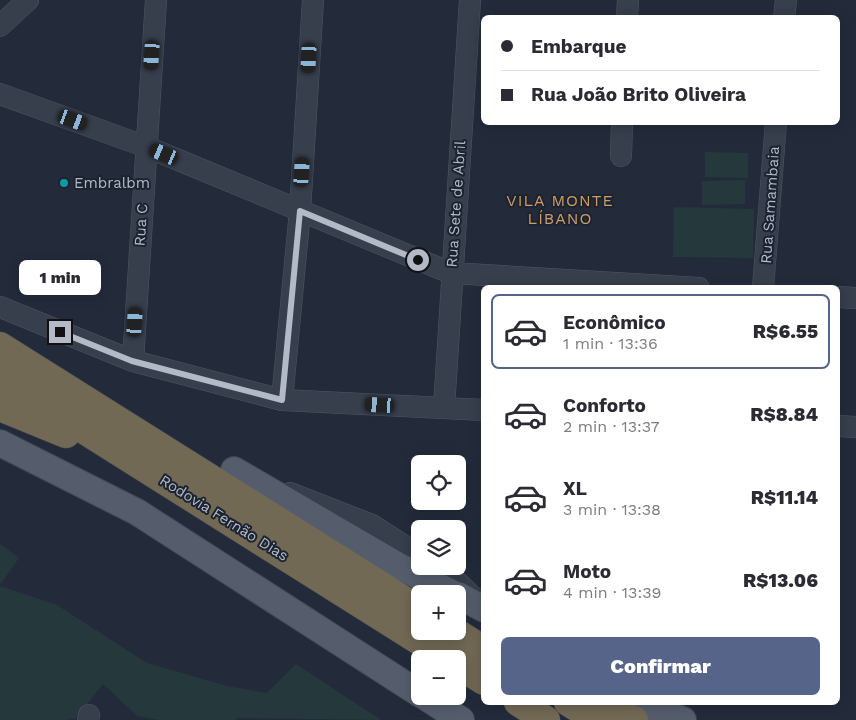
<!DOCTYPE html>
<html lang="pt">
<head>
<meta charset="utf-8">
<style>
	:root { --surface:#fff; --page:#f2f2f3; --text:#2b2b33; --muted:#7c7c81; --line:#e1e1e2; --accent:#56648a }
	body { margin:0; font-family:"Work Sans",sans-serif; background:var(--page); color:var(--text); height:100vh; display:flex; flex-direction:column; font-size:19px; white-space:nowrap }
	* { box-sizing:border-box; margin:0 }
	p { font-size:16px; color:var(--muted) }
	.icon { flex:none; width:28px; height:28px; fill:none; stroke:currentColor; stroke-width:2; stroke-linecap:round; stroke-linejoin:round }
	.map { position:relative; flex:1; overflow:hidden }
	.details { position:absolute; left:481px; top:285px; width:359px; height:420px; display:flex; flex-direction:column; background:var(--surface); border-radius:8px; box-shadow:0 2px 12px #0003 }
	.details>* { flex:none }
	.hud { position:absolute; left:481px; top:15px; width:359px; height:110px; border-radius:8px; box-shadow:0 2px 12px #0003; display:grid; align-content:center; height:110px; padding:0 20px; background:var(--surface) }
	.tools { position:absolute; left:411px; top:455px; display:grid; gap:10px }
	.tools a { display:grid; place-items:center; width:55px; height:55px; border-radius:8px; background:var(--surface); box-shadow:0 2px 12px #0003; font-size:25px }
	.end { position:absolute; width:22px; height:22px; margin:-11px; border:6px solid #b3b9c7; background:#111; box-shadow:0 0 0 2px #111 }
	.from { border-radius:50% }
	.bubble { position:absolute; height:35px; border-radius:8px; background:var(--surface); box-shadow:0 2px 12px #0003; font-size:16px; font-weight:800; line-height:35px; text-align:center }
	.car { position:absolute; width:15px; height:30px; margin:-15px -8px; border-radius:6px; box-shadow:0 0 4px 1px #0007; background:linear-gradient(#222 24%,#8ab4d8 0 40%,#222 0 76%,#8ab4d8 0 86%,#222 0) }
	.hud b { display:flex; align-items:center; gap:18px; height:48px; font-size:19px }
	.hud b+b { border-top:1px solid var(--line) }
	.hud i { width:12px; height:12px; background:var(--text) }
	ul { padding:9px 0 0; list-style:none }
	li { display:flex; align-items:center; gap:15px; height:75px; margin:0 10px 8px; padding:0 10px; border:2px solid transparent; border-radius:8px }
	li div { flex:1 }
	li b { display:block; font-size:19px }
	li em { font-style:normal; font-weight:800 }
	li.selected { border-color:var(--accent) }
	li>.icon { width:45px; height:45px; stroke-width:1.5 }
	.cta { display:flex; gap:10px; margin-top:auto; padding:10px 20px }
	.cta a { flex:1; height:58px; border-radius:8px; background:var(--accent); color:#fff; font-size:20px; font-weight:800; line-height:58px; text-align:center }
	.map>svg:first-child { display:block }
	.green { fill:#25383c }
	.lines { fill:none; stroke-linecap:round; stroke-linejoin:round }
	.minor-casing { stroke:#4f5663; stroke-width:22 }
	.major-casing { stroke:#404754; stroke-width:28 }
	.highway-casing { stroke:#3f4653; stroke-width:29 }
	.minor { stroke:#373e4c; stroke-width:21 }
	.major { stroke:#555d6c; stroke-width:26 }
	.highway { stroke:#716954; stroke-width:28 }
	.route { stroke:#b3b9c7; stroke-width:6 }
	.culture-dot { fill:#0f9aa8; stroke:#1c2330; stroke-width:2 }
	.labels { text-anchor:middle; stroke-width:4; stroke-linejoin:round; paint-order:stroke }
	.poi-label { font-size:15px; fill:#b3b9c7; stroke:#1c2330; text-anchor:start }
	.street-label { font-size:15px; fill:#b3b9c7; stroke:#1c2330 }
	.neighbourhood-label { font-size:16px; letter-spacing:1px; fill:#d19d63; stroke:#1c2330 }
</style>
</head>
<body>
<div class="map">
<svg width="856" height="720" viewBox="0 0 856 720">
	<rect width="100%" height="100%" fill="#232b3b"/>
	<path class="green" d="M 705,152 L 748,153 L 748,178 L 705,177 Z
		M 745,180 L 745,204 L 702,205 L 702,181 Z
		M 674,207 L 754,209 L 753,258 L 673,257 Z
		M 0,544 L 19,558 L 0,585 Z
		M 0,586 L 57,605 L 147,663 L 227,686 L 267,693 L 296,664 L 381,720 L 236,718 L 236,720 L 159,720 L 137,716 L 103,684 L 76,718 L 67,720 L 0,720 Z"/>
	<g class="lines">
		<defs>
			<path id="minor" d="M 627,18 L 628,0
				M 784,18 L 786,0
				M 0,26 L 28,0
				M 0,94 L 147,147 L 451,273 L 699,288
				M 621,156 L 622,122
				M 763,288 L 776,122
				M 838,297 L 856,298
				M 0,307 L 133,361 L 282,400 L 484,410
				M 133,361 L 156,0
				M 282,400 L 300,211 L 313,0
				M 444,408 L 470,0
				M 838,426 L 856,427
				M 290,493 L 372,525 L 420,556
				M 436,566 L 452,577 L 476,600
				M 88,720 L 89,715"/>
			<path id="major" d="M 0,443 L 137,512 L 420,694
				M 234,470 L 397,565 L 454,594
				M 458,595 L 484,609
				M 424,696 L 461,720
				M 639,702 L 683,720"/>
			<path id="highway" d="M 0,346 L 420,610
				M 0,377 L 448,659
				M 0,407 L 66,434
				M 454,631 L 484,650
				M 458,665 L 484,681
				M 518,702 L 546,720
				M 568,702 L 597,720
				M 592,702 L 634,720"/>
		</defs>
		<use href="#minor" class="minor-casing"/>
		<use href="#major" class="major-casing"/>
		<use href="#highway" class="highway-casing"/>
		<use href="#minor" class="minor"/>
		<use href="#major" class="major"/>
		<use href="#highway" class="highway"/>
	</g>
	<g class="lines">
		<path class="route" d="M 60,332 L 132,361 L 282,400 L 300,211 L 418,260"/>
	</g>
	<circle class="culture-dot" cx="64" cy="183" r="5"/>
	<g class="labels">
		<g class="poi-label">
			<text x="74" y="188">Embralbm</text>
		</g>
		<g class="street-label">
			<text transform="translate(456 204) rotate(-86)" y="5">Rua Sete de Abril</text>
			<text transform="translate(770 205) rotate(-86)" y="5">Rua Samambaia</text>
			<text transform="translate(141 225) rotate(-86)" y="5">Rua C</text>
			<text transform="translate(224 518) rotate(32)" y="5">Rodovia Fernão Dias</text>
		</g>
		<g class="neighbourhood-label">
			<text x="560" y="206">VILA MONTE<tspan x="560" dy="18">LÍBANO</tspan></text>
		</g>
	</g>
</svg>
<div class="tools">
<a><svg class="icon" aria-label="locate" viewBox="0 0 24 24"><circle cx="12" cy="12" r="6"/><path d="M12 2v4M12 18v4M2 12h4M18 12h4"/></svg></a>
<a><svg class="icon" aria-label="layers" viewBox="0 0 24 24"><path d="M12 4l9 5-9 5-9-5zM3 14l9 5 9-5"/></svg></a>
<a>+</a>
<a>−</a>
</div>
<i class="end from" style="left:418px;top:260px"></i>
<i class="end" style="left:60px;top:332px"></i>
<div class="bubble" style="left:19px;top:260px;width:82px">1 min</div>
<i class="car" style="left:152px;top:55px;rotate:184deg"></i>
<i class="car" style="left:309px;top:58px;rotate:183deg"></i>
<i class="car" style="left:73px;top:120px;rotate:110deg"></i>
<i class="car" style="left:164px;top:154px;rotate:293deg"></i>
<i class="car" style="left:302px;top:172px;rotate:4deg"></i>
<i class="car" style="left:135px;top:322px;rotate:4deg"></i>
<i class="car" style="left:380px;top:405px;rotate:273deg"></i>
<div class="hud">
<b><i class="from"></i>Embarque</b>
<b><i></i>Rua João Brito Oliveira</b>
</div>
<section class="details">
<ul>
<li class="selected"><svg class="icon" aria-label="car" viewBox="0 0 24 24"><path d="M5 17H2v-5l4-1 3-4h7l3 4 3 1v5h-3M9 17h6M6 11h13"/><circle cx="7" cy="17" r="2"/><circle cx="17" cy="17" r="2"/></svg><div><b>Econômico</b><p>1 min · 13:36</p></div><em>R$6.55</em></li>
<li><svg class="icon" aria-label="car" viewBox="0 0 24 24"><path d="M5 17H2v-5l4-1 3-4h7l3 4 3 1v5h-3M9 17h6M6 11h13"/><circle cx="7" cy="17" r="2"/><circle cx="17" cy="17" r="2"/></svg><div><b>Conforto</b><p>2 min · 13:37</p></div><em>R$8.84</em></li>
<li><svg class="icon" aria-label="car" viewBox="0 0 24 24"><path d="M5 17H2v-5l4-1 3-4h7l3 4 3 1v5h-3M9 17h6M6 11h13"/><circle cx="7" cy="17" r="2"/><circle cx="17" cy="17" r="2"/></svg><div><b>XL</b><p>3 min · 13:38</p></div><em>R$11.14</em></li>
<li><svg class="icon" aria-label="car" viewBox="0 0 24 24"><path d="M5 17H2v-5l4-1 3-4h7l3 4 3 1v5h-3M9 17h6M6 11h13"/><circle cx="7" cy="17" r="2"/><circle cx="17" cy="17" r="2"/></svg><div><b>Moto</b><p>4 min · 13:39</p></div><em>R$13.06</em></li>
</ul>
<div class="cta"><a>Confirmar</a></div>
</section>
</div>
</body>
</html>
